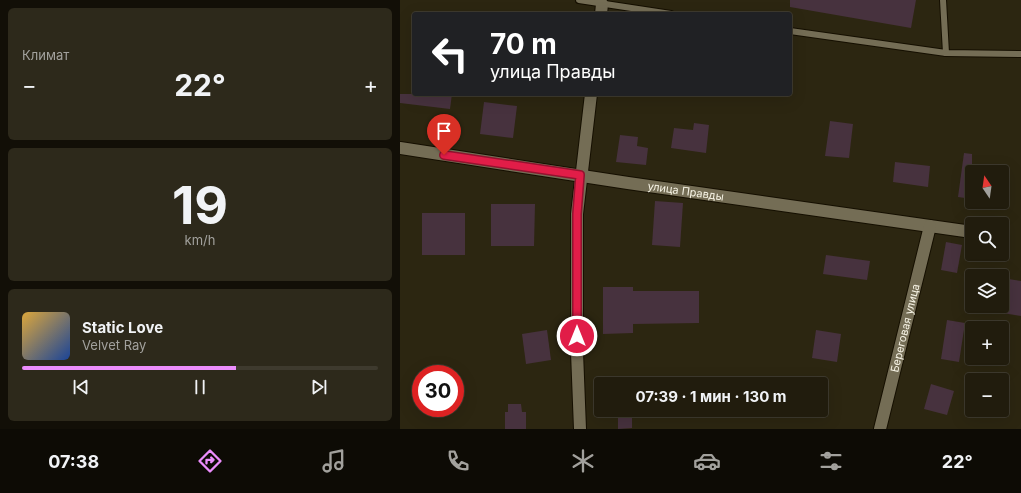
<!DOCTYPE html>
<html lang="ru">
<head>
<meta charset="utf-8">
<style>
	:root { --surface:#211c0d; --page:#2d291b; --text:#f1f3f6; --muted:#a2a19d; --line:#3e3a2e; --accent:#eb8dfc }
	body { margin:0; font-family:Inter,sans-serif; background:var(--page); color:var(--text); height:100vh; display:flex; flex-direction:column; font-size:15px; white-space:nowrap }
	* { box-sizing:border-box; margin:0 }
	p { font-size:13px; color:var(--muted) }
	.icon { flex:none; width:22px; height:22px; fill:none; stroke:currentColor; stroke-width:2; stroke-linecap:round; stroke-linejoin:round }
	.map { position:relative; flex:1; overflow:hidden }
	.side { display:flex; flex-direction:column; gap:8px; padding:8px; background:#120f07; width:400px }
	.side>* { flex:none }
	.banner { position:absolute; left:12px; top:12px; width:380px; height:84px; border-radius:4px; box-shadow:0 4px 16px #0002,0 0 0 1px var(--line); background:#202124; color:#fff; overflow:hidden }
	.needle { width:26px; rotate:347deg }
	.fabs { position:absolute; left:565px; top:165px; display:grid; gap:8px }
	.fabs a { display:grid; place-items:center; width:44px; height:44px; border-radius:4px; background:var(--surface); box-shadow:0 4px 16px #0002,0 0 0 1px var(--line); font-size:20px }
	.speed { position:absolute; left:12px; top:365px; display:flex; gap:8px; font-size:20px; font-weight:700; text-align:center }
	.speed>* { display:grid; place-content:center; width:52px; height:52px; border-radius:50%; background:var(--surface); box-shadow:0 4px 16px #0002,0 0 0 1px var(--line); line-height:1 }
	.speed .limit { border:6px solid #d22; background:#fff; color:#111 }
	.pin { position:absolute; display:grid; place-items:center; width:34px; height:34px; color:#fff; margin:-41px -17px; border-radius:50% 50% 50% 0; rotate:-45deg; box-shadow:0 0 4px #0007 }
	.pin .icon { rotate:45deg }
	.me { position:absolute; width:44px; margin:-22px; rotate:0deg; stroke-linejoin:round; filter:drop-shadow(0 0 3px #0008) }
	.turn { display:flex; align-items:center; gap:14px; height:84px; padding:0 12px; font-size:18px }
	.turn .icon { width:52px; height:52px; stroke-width:2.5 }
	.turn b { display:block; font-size:28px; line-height:34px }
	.big { font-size:30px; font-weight:700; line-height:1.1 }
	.side .card { flex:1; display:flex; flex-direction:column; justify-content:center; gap:6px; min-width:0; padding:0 14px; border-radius:6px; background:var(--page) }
	.side .dial { align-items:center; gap:0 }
	.dial b { font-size:52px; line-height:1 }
	.song { display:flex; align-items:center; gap:12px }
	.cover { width:48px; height:48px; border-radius:6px; background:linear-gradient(135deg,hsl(40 70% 55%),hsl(220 70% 35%)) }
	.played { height:4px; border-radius:2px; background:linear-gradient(90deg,var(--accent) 60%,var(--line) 60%) }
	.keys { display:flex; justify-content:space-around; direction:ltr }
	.heat { display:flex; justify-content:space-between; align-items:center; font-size:22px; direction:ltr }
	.trip { position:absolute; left:194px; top:377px; width:234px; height:40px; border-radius:4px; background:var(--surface); box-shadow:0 4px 16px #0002,0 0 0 1px var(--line); font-weight:700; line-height:40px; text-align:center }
	.menu { display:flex; height:64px; justify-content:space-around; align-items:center; background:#0d0b05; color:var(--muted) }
	.menu .icon { width:28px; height:28px }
	.menu .current { color:var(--accent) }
	.menu b { font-size:18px; color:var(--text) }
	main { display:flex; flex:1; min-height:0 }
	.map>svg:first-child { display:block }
</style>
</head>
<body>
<main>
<section class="side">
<div class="card"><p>Климат</p>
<div class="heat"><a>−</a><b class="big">22°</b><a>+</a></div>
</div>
<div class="card dial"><b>19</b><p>km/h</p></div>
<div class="card">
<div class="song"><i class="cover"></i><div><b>Static Love</b><p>Velvet Ray</p></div></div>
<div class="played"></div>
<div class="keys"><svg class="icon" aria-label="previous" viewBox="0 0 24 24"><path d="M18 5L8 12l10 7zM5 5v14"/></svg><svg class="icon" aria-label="pause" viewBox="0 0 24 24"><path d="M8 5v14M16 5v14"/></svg><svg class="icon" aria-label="next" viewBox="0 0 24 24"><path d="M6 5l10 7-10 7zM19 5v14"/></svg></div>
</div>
</section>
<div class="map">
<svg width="621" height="429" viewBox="0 0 621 429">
	<rect width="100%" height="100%" fill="#2c2611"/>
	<g fill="#47323e">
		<polygon points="390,0 516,0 511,28 390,7"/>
		<polygon points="0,94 52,94 50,109 0,103"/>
		<polygon points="84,102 117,106 113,138 80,134"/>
		<polygon points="430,121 453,124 449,158 425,156"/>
		<polygon points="294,123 309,125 306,153 271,148 274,128 293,130"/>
		<polygon points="220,135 238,137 237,146 248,148 246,165 216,162"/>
		<polygon points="564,153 572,154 572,199 558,197"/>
		<polygon points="495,162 530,166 528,187 493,182"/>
		<polygon points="255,201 283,203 280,247 252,245"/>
		<polygon points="91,204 135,204 134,246 91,246"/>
		<rect x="22" y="213" width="43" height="42"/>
		<polygon points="546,242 562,245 557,273 541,270"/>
		<polygon points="426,255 470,261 467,280 423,274"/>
		<polygon points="602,278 621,281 621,316 602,313"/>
		<polygon points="203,287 233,287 233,291 299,291 299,323 233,324 233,333 203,334"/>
		<polygon points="547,320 565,323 559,362 541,359"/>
		<polygon points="147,330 151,360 126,364 122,334"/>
		<polygon points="416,330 441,334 437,362 412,358"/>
		<polygon points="531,384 554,391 547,415 524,409"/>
		<polygon points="108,404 121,404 122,412 126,412 126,429 105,429 105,412 108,412"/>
		<polygon points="218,410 232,410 232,428 218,429"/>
	</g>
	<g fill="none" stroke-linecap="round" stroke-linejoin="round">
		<g stroke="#150f00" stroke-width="8">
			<g id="lane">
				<polyline points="179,0 271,14"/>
				<polyline points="543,0 546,53"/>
				<polyline points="390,31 546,53 621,54"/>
			</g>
		</g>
		<g stroke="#150f00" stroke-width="14">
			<g id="street">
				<polyline points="201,14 202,4"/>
				<path id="s1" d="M 0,148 L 228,183 L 572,232"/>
				<polyline points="180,429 177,352 177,214 191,94"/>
				<path id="s2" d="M 480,429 L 530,226"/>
			</g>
		</g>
		<use href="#lane" stroke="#746d55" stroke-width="6"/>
		<use href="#street" stroke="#746d55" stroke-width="12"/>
	</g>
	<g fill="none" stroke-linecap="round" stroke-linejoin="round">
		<g stroke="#92132f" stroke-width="10">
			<polyline id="route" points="44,155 180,175 177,214 177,336"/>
		</g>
		<use href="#route" stroke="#e11d48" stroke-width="7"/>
	</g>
	<g text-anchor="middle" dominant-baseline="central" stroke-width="4" stroke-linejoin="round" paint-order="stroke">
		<g font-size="11" fill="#f7f4e6" stroke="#120f06">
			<text stroke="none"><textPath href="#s1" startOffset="289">улица Правды</textPath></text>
			<text stroke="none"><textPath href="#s2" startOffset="104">Береговая улица</textPath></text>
		</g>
	</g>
</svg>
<div class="fabs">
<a><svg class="needle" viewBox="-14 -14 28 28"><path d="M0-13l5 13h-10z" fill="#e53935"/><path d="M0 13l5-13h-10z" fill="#a2a19d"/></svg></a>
<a><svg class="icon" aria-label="search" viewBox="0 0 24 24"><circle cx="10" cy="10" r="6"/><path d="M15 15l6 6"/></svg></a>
<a><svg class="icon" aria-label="layers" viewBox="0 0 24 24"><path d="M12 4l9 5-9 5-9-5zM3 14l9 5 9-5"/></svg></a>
<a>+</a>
<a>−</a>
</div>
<div class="speed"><div class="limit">30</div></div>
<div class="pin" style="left:44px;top:155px;background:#d93025"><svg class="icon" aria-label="arrive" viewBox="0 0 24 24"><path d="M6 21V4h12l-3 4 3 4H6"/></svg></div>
<svg class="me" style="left:177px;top:336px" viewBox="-20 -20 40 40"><circle r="17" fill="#e11d48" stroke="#fff" stroke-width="3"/><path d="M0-11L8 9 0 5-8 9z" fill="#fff"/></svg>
<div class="trip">07:39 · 1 мин · 130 m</div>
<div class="banner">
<div class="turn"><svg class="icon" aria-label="left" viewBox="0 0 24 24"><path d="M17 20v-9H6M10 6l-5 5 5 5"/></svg><div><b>70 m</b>улица Правды</div></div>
</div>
</div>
</main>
<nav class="menu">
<b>07:38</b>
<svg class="icon current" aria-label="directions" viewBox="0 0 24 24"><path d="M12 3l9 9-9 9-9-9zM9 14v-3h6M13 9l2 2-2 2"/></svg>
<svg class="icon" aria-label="music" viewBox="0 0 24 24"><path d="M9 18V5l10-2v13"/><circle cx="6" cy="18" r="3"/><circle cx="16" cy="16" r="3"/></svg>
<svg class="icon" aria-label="phone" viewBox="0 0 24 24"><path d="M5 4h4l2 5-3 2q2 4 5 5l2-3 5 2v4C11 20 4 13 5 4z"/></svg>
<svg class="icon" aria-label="climate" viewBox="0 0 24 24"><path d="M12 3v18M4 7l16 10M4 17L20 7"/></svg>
<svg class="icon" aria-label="car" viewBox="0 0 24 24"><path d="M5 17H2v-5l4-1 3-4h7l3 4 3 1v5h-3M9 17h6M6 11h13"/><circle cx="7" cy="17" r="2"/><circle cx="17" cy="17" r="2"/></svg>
<svg class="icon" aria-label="filters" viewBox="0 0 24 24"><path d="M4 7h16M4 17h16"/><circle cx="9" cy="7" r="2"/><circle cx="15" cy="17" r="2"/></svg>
<b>22°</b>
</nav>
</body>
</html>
